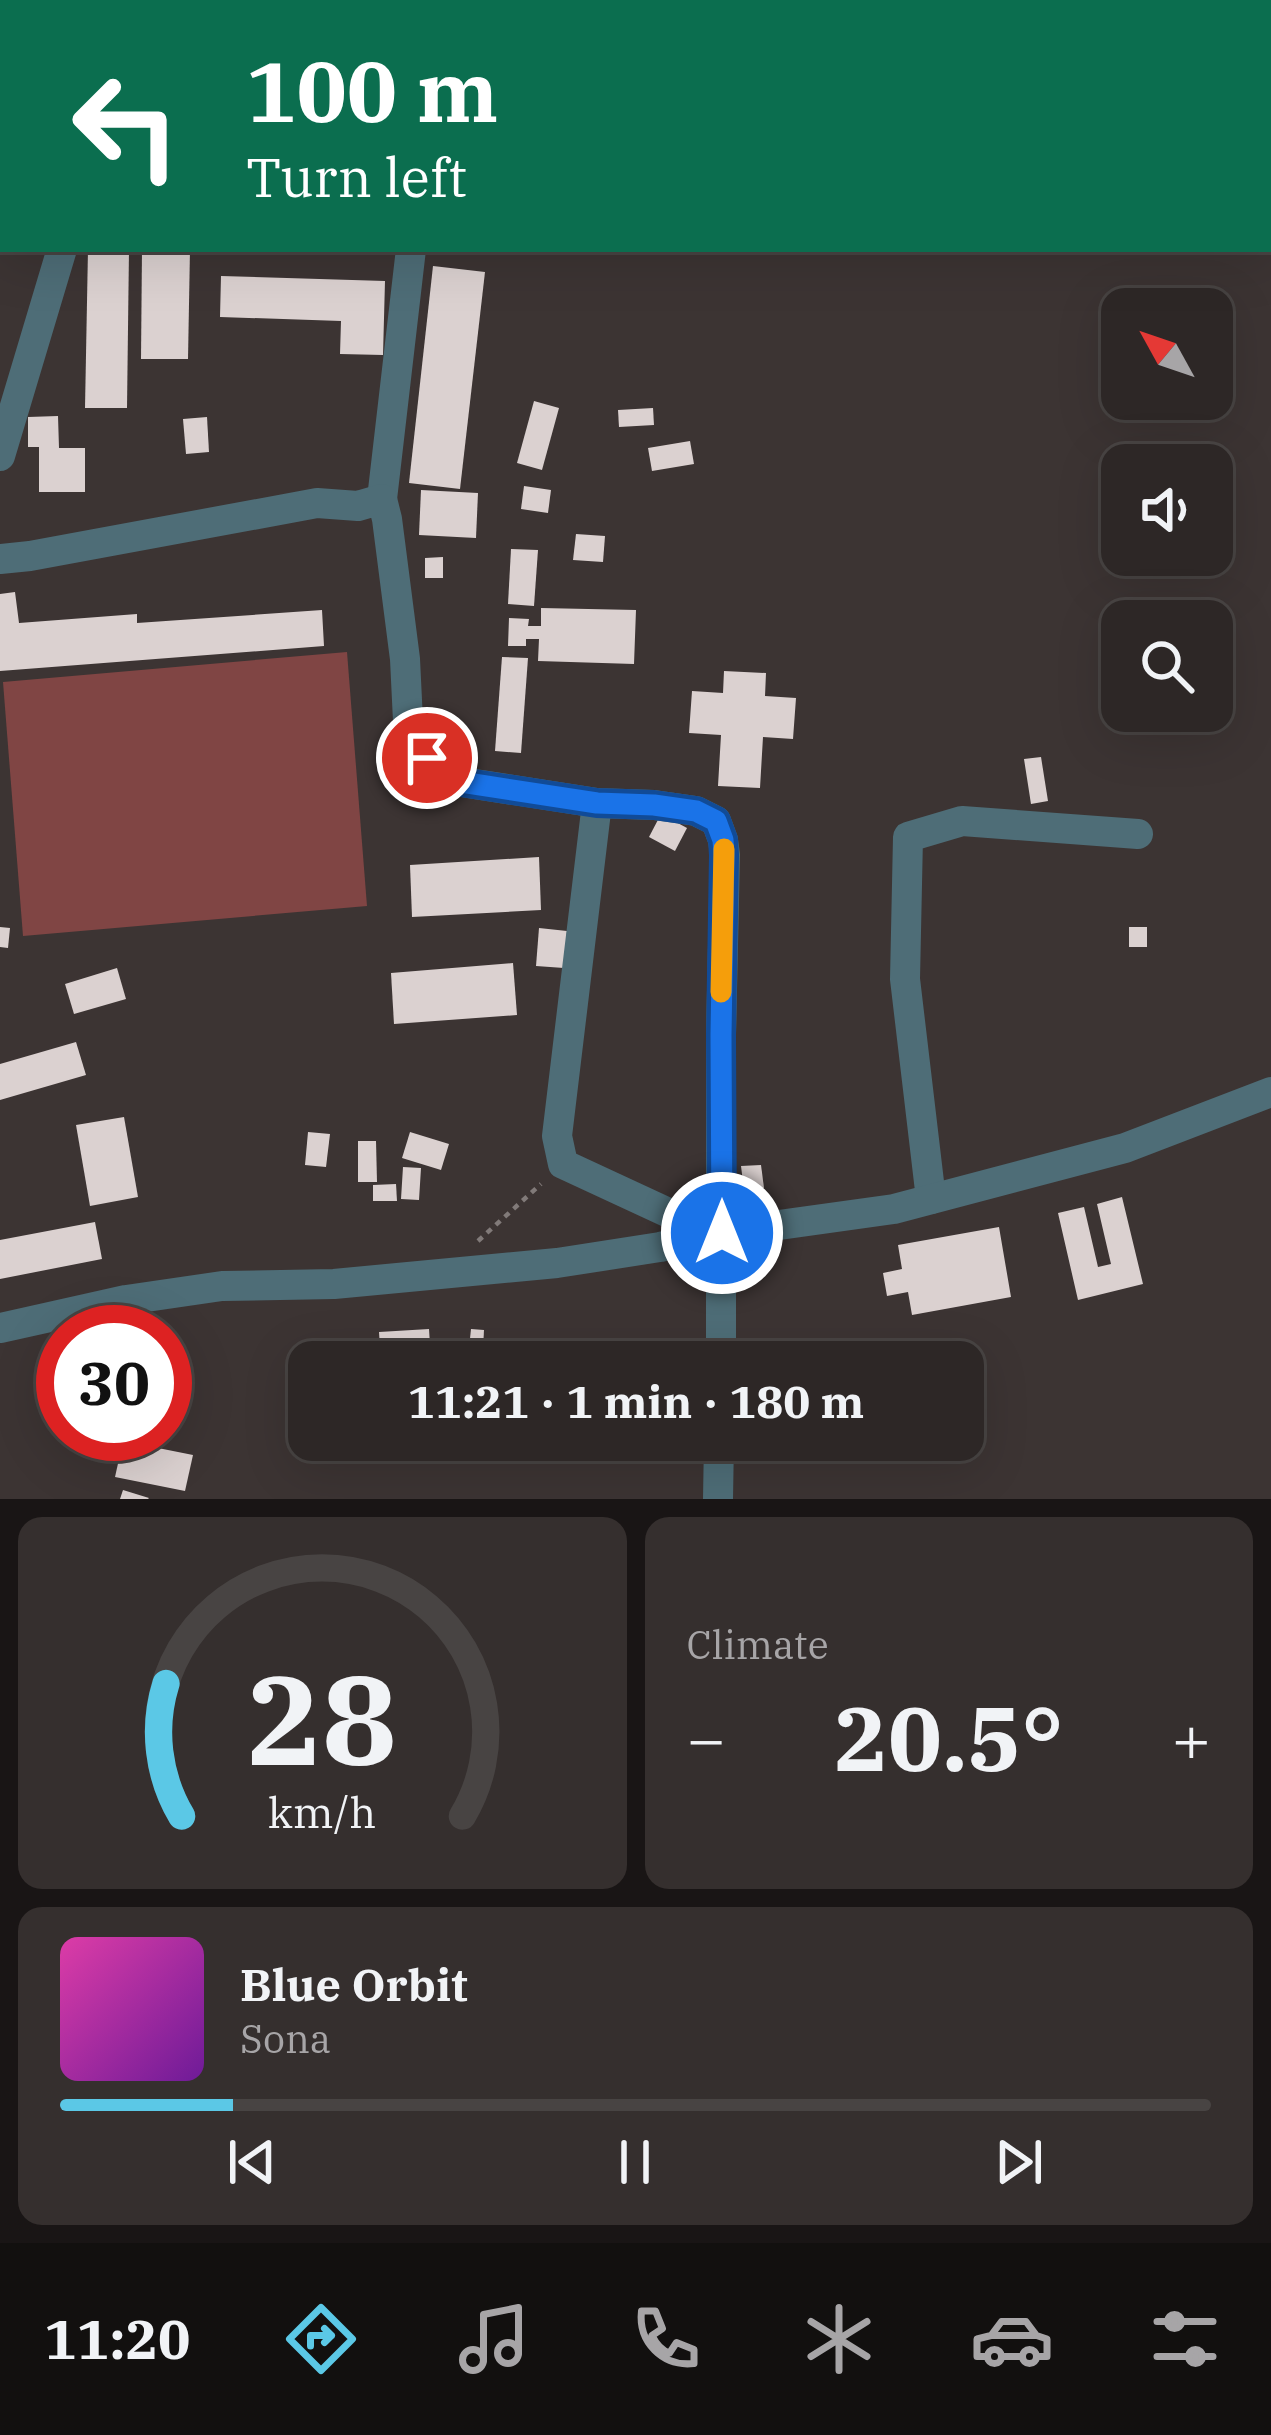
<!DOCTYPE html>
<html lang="en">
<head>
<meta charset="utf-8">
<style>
	:root { --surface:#2d2726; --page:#352f2e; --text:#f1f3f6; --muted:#a7a5a7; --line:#484443; --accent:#5bc8e6 }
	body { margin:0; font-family:"IBM Plex Serif",serif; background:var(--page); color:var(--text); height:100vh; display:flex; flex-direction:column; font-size:45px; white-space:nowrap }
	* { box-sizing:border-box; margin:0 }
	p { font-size:39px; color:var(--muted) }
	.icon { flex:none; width:66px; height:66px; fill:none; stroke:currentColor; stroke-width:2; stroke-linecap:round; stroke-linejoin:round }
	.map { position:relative; height:1499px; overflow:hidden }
	.side { display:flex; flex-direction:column; gap:18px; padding:18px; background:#191515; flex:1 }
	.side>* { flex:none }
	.guide { position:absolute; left:0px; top:0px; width:1272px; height:252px; box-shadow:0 12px 48px #0002,0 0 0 3px var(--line); background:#0b6e4f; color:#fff; overflow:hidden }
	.needle { width:78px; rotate:310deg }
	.tools { position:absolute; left:1101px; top:288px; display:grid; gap:24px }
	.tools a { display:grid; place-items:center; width:132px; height:132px; border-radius:24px; background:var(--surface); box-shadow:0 12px 48px #0002,0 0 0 3px var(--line); font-size:60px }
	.speed { position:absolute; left:36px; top:1305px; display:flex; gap:24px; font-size:60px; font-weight:700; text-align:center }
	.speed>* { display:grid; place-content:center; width:156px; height:156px; border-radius:50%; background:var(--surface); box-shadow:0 12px 48px #0002,0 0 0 3px var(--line); line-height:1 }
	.speed .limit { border:18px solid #d22; background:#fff; color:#111 }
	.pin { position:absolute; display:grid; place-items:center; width:102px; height:102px; color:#fff; margin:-51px; border:6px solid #fff; border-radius:50%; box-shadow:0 3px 12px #0007 }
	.me { position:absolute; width:132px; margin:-66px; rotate:0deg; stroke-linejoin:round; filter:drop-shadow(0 0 9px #0008) }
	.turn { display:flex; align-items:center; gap:42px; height:252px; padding:0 48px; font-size:54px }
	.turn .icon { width:156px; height:156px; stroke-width:2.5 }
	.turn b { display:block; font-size:84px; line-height:102px }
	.big { font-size:90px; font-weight:700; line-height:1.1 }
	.side .tile { flex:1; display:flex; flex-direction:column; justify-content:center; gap:18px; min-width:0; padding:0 42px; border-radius:24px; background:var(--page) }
	.side .dial { align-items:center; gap:0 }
	.dial svg { height:312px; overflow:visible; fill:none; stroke:var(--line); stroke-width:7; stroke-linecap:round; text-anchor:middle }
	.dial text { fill:var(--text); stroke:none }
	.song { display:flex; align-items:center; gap:36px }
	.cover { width:144px; height:144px; border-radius:18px; background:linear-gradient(135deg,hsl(320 70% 55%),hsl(280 70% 35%)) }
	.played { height:12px; border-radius:6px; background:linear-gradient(90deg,var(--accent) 15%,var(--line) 15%) }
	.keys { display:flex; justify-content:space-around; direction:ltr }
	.heat { display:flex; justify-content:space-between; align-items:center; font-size:66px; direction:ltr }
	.side .tiles { flex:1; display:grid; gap:18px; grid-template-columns:1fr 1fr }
	.tile:last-child { grid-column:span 2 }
	.trip { position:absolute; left:288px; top:1341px; width:696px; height:120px; border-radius:24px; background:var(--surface); box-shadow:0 12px 48px #0002,0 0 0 3px var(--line); font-weight:700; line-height:120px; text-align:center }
	.tab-bar { display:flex; height:192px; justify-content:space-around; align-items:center; background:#12100f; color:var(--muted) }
	.tab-bar .icon { width:84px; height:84px }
	.tab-bar .active { color:var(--accent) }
	.tab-bar b { font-size:54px; color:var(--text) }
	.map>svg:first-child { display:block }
</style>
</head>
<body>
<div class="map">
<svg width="1271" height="1499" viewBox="0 0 1271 1499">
	<rect width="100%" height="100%" fill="#3c3433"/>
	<polygon fill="#804544" points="347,652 367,906 23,936 3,682"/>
	<g fill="#dbd1d0">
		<polygon points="88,249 129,249 127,408 85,408"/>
		<polygon points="142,249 190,249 188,359 141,359"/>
		<polygon points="433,266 485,272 460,489 409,483"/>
		<polygon points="221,276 385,281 383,355 340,354 341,321 220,317"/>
		<polygon points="534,401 559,408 542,470 517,463"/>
		<polygon points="653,408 654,425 619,427 618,410"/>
		<polygon points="58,416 59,448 85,448 85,492 39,492 39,447 28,447 28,417"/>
		<polygon points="207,417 209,452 186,454 183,419"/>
		<polygon points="690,441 694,464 652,471 648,448"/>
		<polygon points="524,486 551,490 548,513 521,509"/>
		<polygon points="421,490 478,493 476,538 419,535"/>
		<polygon points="576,534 605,536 603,562 573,560"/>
		<polygon points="511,549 538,550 534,606 508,604"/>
		<polygon points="443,557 443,578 425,578 425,558"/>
		<polygon points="15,592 19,623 137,614 137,623 322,610 324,646 0,671 0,594"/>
		<polygon points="541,608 636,610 634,664 538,661 539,639 526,639 526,646 508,646 509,618 529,619 528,626 541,626"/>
		<polygon points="502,657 528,658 521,753 495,751"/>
		<polygon points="724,671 766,673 765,696 796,698 793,739 763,737 760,788 718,786 721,735 689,733 692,691 723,693"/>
		<polygon points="1041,757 1048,801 1031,804 1024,759"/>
		<polygon points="661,814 687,828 675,851 649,837"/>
		<polygon points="539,857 541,910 412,917 410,865"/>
		<polygon points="0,927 10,928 8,948 0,947"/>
		<rect x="1129" y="927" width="18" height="20"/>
		<polygon points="539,928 567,931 564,968 536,966"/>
		<polygon points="513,963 517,1015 394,1024 391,973"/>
		<polygon points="117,968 126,999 74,1014 65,984"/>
		<polygon points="76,1042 86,1075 0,1100 0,1064"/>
		<polygon points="124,1117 138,1197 90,1206 76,1125"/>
		<polygon points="308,1132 330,1134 326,1167 305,1165"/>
		<polygon points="410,1132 449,1144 441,1170 402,1158"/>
		<polygon points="358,1141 376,1141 377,1182 358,1182"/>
		<polygon points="761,1165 764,1188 744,1190 741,1166"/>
		<polygon points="403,1167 421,1168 419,1200 401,1199"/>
		<polygon points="396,1184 397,1201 373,1201 373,1185"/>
		<polygon points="1122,1197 1143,1284 1078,1300 1058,1213 1084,1207 1098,1267 1111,1264 1097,1204"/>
		<polygon points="95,1222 102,1259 0,1279 0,1240"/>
		<polygon points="999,1227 1011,1297 912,1315 908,1292 887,1296 883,1273 902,1269 898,1245"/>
		<polygon points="429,1329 431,1362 381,1362 379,1332"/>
		<polygon points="471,1329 484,1330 483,1349 469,1348"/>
		<polygon points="373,1341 374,1362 339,1362 337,1345"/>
		<polygon points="63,1374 63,1412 53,1416 41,1383"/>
		<polygon points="123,1441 193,1455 185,1491 115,1477"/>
		<polygon points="123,1490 149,1498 148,1499 120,1499"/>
	</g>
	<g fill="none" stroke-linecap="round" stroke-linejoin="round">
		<polyline stroke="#817a79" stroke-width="4.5" stroke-dasharray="6 6" stroke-linecap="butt" points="478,1241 541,1184"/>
		<g stroke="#4e6d77" stroke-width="30">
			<polyline points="164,3 165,0"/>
			<polyline points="0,456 62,249"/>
			<polyline points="382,499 411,249"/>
			<polyline points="0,559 30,556 317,503 358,506 382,499 387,519 405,659 408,721 427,758 449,780 597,803 654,805 696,811 716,821 723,840 725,855 721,1035 721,1362"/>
			<polyline points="597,803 557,1136 563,1164 673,1215 692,1239"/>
			<polyline points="931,1199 905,979 908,837 962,821 1138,834"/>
			<polyline points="0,1328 126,1300 222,1286 334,1284 557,1263 660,1247 722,1233 894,1209 1125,1148 1271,1092"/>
			<polyline points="718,1499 719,1440"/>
		</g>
	</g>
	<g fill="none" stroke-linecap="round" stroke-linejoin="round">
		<g stroke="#114b97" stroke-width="30">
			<polyline id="route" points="427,758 448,780 597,803 654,805 696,811 716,821 723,840 724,855 721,1035 722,1233"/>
		</g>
		<use href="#route" stroke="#1a73e8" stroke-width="21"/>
		<polyline stroke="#f59e0b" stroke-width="21" points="721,992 724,849"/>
	</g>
</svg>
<div class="tools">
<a><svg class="needle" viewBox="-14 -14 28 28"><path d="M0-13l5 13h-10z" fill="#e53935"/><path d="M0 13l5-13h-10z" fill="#a7a5a7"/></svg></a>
<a><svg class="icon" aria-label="sound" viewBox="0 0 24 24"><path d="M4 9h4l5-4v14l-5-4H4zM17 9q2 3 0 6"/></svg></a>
<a><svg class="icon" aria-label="search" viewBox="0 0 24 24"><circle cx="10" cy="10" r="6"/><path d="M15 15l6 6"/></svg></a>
</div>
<div class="speed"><div class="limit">30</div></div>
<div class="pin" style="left:427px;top:758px;background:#d93025"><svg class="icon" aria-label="arrive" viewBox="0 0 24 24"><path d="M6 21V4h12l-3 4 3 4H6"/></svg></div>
<svg class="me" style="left:722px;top:1233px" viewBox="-20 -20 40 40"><circle r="17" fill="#1a73e8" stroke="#fff" stroke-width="3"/><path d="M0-11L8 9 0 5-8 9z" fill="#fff"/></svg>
<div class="trip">11:21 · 1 min · 180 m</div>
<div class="guide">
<div class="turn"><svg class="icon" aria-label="left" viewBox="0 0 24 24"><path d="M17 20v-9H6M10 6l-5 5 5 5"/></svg><div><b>100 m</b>Turn left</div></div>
</div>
</div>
<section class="side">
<div class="tiles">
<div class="tile dial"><svg viewBox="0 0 100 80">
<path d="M14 69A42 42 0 1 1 86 69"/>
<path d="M14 69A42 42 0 0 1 10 35" stroke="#5bc8e6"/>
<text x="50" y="56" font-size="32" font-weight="700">28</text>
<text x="50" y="72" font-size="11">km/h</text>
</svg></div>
<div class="tile"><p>Climate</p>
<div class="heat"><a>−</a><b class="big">20.5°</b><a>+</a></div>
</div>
<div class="tile">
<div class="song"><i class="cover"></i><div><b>Blue Orbit</b><p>Sona</p></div></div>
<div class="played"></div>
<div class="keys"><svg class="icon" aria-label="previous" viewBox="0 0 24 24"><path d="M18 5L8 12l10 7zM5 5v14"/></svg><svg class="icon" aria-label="pause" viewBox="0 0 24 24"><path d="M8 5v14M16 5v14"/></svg><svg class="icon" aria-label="next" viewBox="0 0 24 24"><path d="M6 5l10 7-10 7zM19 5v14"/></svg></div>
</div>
</div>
</section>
<nav class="tab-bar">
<b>11:20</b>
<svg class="icon active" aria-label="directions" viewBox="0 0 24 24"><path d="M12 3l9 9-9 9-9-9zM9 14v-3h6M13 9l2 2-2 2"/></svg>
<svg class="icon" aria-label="music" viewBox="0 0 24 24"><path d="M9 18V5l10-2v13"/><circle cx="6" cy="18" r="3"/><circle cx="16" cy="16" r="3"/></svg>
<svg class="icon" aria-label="phone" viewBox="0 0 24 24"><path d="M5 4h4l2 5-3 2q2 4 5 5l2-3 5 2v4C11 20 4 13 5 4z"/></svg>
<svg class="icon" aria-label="climate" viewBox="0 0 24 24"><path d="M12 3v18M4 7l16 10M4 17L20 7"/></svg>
<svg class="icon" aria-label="car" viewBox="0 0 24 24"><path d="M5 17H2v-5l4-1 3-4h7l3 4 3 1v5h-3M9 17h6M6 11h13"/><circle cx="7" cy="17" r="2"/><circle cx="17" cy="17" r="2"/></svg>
<svg class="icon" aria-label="filters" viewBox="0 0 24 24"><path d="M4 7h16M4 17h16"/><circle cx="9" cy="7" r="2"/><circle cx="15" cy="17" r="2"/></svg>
</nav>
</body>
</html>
